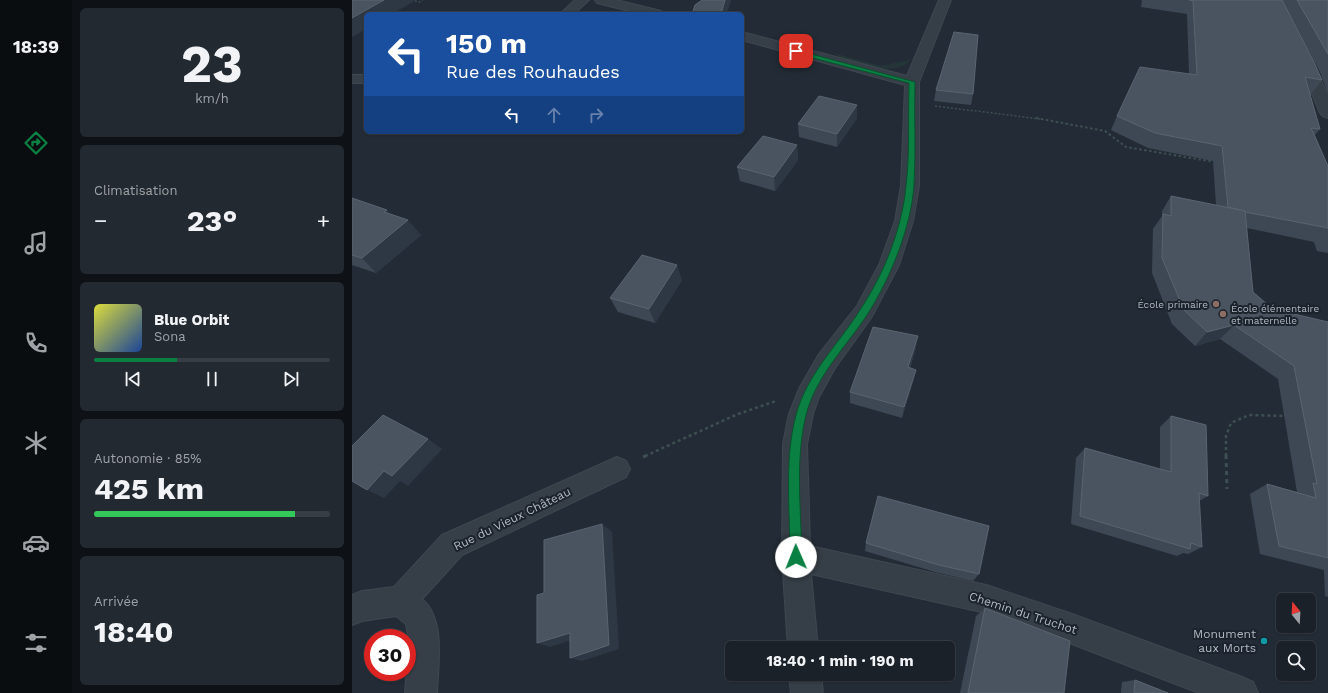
<!DOCTYPE html>
<html lang="fr">
<head>
<meta charset="utf-8">
<style>
	:root { --surface:#1a2128; --page:#232930; --text:#f1f3f6; --muted:#9fa3a8; --line:#383e45; --accent:#0b8043 }
	body { margin:0; font-family:"Work Sans",sans-serif; background:var(--page); color:var(--text); height:100vh; display:flex; flex-direction:column; font-size:15px; white-space:nowrap }
	* { box-sizing:border-box; margin:0 }
	p { font-size:13px; color:var(--muted) }
	.icon { flex:none; width:22px; height:22px; fill:none; stroke:currentColor; stroke-width:2; stroke-linecap:round; stroke-linejoin:round }
	.map { position:relative; flex:1; overflow:hidden }
	.details { display:flex; flex-direction:column; gap:8px; padding:8px; background:#0e1216; width:280px }
	.details>* { flex:none }
	.banner { position:absolute; left:12px; top:12px; width:380px; height:122px; border-radius:6px; box-shadow:0 1px 3px #0004,0 0 0 1px var(--line); background:#1a4fa0; color:#fff; overflow:hidden }
	.needle { width:26px; rotate:342deg }
	.controls { position:absolute; left:924px; top:593px; display:grid; gap:8px }
	.controls a { display:grid; place-items:center; width:40px; height:40px; border-radius:6px; background:var(--surface); box-shadow:0 1px 3px #0004,0 0 0 1px var(--line); font-size:20px }
	.speed { position:absolute; left:12px; top:629px; display:flex; gap:8px; font-size:20px; font-weight:700; text-align:center }
	.speed>* { display:grid; place-content:center; width:52px; height:52px; border-radius:50%; background:var(--surface); box-shadow:0 1px 3px #0004,0 0 0 1px var(--line); line-height:1 }
	.speed .limit { border:6px solid #d22; background:#fff; color:#111 }
	.pin { position:absolute; display:grid; place-items:center; width:34px; height:34px; color:#fff; margin:-17px; border-radius:8px; box-shadow:0 2px 6px #0006 }
	.me { position:absolute; width:44px; margin:-22px; rotate:359deg; stroke-linejoin:round; filter:drop-shadow(0 0 3px #0008) }
	.turn { display:flex; align-items:center; gap:14px; height:84px; padding:0 16px; font-size:18px }
	.turn .icon { width:52px; height:52px; stroke-width:2.5 }
	.turn b { display:block; font-size:28px; line-height:34px }
	.lanes { display:flex; align-items:center; height:38px; padding:0 16px; background:#0003; justify-content:center; gap:20px; direction:ltr }
	.lanes .off { opacity:.35 }
	.big { font-size:30px; font-weight:700; line-height:1.1 }
	.details .card { flex:1; display:flex; flex-direction:column; justify-content:center; gap:6px; min-width:0; padding:0 14px; border-radius:6px; background:var(--page) }
	.details .dial { align-items:center; gap:0 }
	.dial b { font-size:52px; line-height:1 }
	.song { display:flex; align-items:center; gap:12px }
	.cover { width:48px; height:48px; border-radius:6px; background:linear-gradient(135deg,hsl(60 70% 55%),hsl(220 70% 35%)) }
	.played { height:4px; border-radius:2px; background:linear-gradient(90deg,var(--accent) 35%,var(--line) 35%) }
	.keys { display:flex; justify-content:space-around; direction:ltr }
	.heat { display:flex; justify-content:space-between; align-items:center; font-size:22px; direction:ltr }
	.charge { height:6px; border-radius:3px; background:linear-gradient(90deg,#34c759 85%,var(--line) 0) }
	.trip { position:absolute; left:373px; top:641px; width:230px; height:40px; border-radius:6px; background:var(--surface); box-shadow:0 1px 3px #0004,0 0 0 1px var(--line); font-weight:700; line-height:40px; text-align:center }
	main { display:flex; flex:1; min-height:0 }
	.menu { display:flex; flex-direction:column; width:72px; justify-content:space-around; align-items:center; background:#0a0d10; color:var(--muted) }
	.menu .icon { width:28px; height:28px }
	.menu .selected { color:var(--accent) }
	.menu b { font-size:18px; color:var(--text) }
	.map>svg:first-child { display:block }
</style>
</head>
<body>
<main>
<nav class="menu">
<b>18:39</b>
<svg class="icon selected" aria-label="directions" viewBox="0 0 24 24"><path d="M12 3l9 9-9 9-9-9zM9 14v-3h6M13 9l2 2-2 2"/></svg>
<svg class="icon" aria-label="music" viewBox="0 0 24 24"><path d="M9 18V5l10-2v13"/><circle cx="6" cy="18" r="3"/><circle cx="16" cy="16" r="3"/></svg>
<svg class="icon" aria-label="phone" viewBox="0 0 24 24"><path d="M5 4h4l2 5-3 2q2 4 5 5l2-3 5 2v4C11 20 4 13 5 4z"/></svg>
<svg class="icon" aria-label="climate" viewBox="0 0 24 24"><path d="M12 3v18M4 7l16 10M4 17L20 7"/></svg>
<svg class="icon" aria-label="car" viewBox="0 0 24 24"><path d="M5 17H2v-5l4-1 3-4h7l3 4 3 1v5h-3M9 17h6M6 11h13"/><circle cx="7" cy="17" r="2"/><circle cx="17" cy="17" r="2"/></svg>
<svg class="icon" aria-label="filters" viewBox="0 0 24 24"><path d="M4 7h16M4 17h16"/><circle cx="9" cy="7" r="2"/><circle cx="15" cy="17" r="2"/></svg>
</nav>
<section class="details">
<div class="card dial"><b>23</b><p>km/h</p></div>
<div class="card"><p>Climatisation</p>
<div class="heat"><a>−</a><b class="big">23°</b><a>+</a></div>
</div>
<div class="card">
<div class="song"><i class="cover"></i><div><b>Blue Orbit</b><p>Sona</p></div></div>
<div class="played"></div>
<div class="keys"><svg class="icon" aria-label="previous" viewBox="0 0 24 24"><path d="M18 5L8 12l10 7zM5 5v14"/></svg><svg class="icon" aria-label="pause" viewBox="0 0 24 24"><path d="M8 5v14M16 5v14"/></svg><svg class="icon" aria-label="next" viewBox="0 0 24 24"><path d="M6 5l10 7-10 7zM19 5v14"/></svg></div>
</div>
<div class="card"><p>Autonomie · 85%</p><b class="big">425 km</b><div class="charge"></div></div>
<div class="card"><p>Arrivée</p><b class="big">18:40</b></div>
</section>
<div class="map">
<svg width="976" height="693" viewBox="0 0 976 693">
	<rect width="100%" height="100%" fill="#232c36"/>
	<path fill="#253638" d="M 481,53 L 529,66 L 558,60 C 546,78 495,64 481,53 Z"/>
	<g fill="none" stroke-linecap="round" stroke-linejoin="round">
		<g stroke="#3f4750" stroke-width="2">
			<g id="minor">
				<polygon points="223,0 237,0 222,14 208,14"/>
				<polygon points="243,0 264,0 309,11 310,14 289,14 245,3"/>
				<polygon points="587,0 599,0 567,82 567,186 561,221 547,265 519,318 483,368 467,397 461,414 455,444 458,546 634,585 720,614 890,677 901,682 906,693 847,693 720,644 634,613 459,574 466,648 436,648 430,557 431,444 437,414 448,387 467,354 505,306 527,265 543,221 549,186 553,85 390,40 390,32 555,76"/>
				<polygon points="953,56 958,57 960,60 976,96 976,118 971,116 968,113 946,60 948,57"/>
				<rect x="0" y="75" width="14" height="8"/>
				<path d="M 265,457 L 274,461 L 278,469 L 274,477 L 110,555 L 70,599 C 94,619 86,665 85,693 L 53,693 L 57,641 L 54,624 L 44,616 L 10,621 L 0,625 L 0,595 L 10,591 L 42,587 L 90,535 Z"/>
				<polygon points="437,674 469,674 471,693 439,693"/>
			</g>
		</g>
		<g stroke="#3d4f50" stroke-width="1.5" stroke-dasharray="2 2" stroke-linecap="butt">
			<polyline points="59,0 68,2 71,0"/>
			<polyline points="583,106 689,119"/>
		</g>
		<polyline stroke="#3d4f50" stroke-width="2" stroke-dasharray="2.5 2.5" stroke-linecap="butt" points="684,118 753,131 774,147 863,162"/>
		<g stroke="#3d4f50" stroke-width="2.5" stroke-dasharray="3 3" stroke-linecap="butt">
			<polyline points="293,456 386,414 424,401"/>
			<polyline points="874,456 874,436 879,423 897,415 935,416"/>
		</g>
		<g stroke="#3d4f50" stroke-width="3" stroke-dasharray="4 4" stroke-linecap="butt">
			<polyline points="874,455 875,489"/>
			<polyline points="291,457 296,455"/>
		</g>
		<use href="#minor" fill="#363e47" fill-rule="evenodd"/>
	</g>
	<g fill="#3e4855">
		<polygon points="790,0 930,0 970,80 959,95 958,94 968,129 963,135 976,166 976,253 965,251 962,242 895,228 901,292 916,305 925,310 976,322 976,597 973,596 972,570 908,554 898,494 915,484 945,492 926,379 868,339 843,346 820,324 800,273 801,229 810,216 810,211 819,196 864,205 861,161 796,148 759,130 765,116 837,74 835,14 789,7"/>
		<polygon points="930,0 976,0 976,94 968,72"/>
		<polygon points="584,90 621,94 619,105 582,101"/>
		<polygon points="505,118 485,147 447,137 446,124"/>
		<polygon points="445,145 446,160 423,191 388,181 385,167"/>
		<polygon points="0,198 39,214 69,235 24,273 0,265"/>
		<polygon points="330,280 303,323 266,312 258,298"/>
		<polygon points="564,348 558,368 564,370 561,381 550,418 498,403 498,392"/>
		<polygon points="819,416 856,496 847,501 850,547 836,554 831,553 825,556 719,524 724,458 733,448 808,469 808,427"/>
		<polygon points="514,543 627,574 621,581 583,572 513,551"/>
		<polygon points="633,608 712,693 608,693 624,616"/>
		<polygon points="783,680 816,693 769,693 770,682"/>
	</g>
	<g fill="#2e3844">
		<polygon points="32,0 64,0 40,14 14,14 14,29 0,37 0,18"/>
		<polygon points="373,0 379,0 375,14 369,14"/>
		<polygon points="505,105 505,118 485,147 485,134"/>
		<polygon points="445,145 446,160 423,191 422,177"/>
		<polygon points="35,210 48,224 32,212"/>
		<polygon points="56,220 69,235 24,273 10,258"/>
		<polygon points="325,265 330,280 303,323 297,309"/>
		<polygon points="882,325 868,339 843,346 855,332"/>
		<polygon points="566,336 564,348 554,379 556,367"/>
		<polygon points="564,370 561,381 550,418 552,407"/>
		<polygon points="76,439 90,449 56,486 48,481 32,498 15,490 32,471"/>
		<polygon points="250,524 260,532 267,649 230,661 218,658"/>
		<polygon points="218,633 229,637 198,647 185,643"/>
	</g>
	<g fill="#4a5461" stroke="#5a6470">
		<polygon points="0,0 32,0 0,18"/>
		<polygon points="350,0 373,0 369,14 340,14 343,5"/>
		<polygon points="837,0 930,0 961,60 970,80 953,77 968,129 959,128 976,166 976,229 976,228 893,212 893,211 876,207 870,146 803,133 765,116 788,67 845,75 841,1"/>
		<polygon points="945,0 976,0 976,54"/>
		<polygon points="602,32 626,35 621,94 584,90"/>
		<polygon points="467,96 505,105 485,134 446,124"/>
		<polygon points="411,136 445,145 422,177 385,167"/>
		<polygon points="819,196 893,211 901,292 916,305 925,310 976,322 976,558 927,546 915,484 964,498 961,483 965,484 942,366 882,325 855,332 832,310 810,258 811,214 819,216"/>
		<polygon points="0,198 35,210 32,212 56,220 10,258 0,255"/>
		<polygon points="290,255 325,265 297,309 258,298"/>
		<polygon points="521,327 566,336 556,367 564,370 552,407 498,392"/>
		<polygon points="31,415 76,439 40,476 32,471 15,490 0,481 0,446"/>
		<polygon points="819,416 854,425 856,496 847,493 850,547 839,543 838,549 728,516 733,448 819,472"/>
		<polygon points="526,496 637,526 627,574 587,565 514,543"/>
		<polygon points="250,524 257,645 218,658 218,633 185,643 185,595 192,593 192,540"/>
		<polygon points="633,608 718,641 712,693 616,693"/>
		<polygon points="783,680 816,693 782,693"/>
	</g>
	<path fill="#0b8043" stroke="#07532c" d="M 444,50 L 563,82 C 562,116 564,151 562,185 C 559,228 538,279 515,315 C 493,348 464,376 454,415 C 443,460 449,510 450,557 L 448,561 L 444,562 L 440,561 L 438,557 C 438,510 432,460 444,415 C 455,374 486,345 508,310 C 532,274 550,229 554,186 C 558,153 556,117 557,83 L 442,53 Z"/>
	<g fill="#8d6e63" stroke="#1b232c" stroke-width="1.5">
		<circle cx="864" cy="304" r="4"/>
		<circle cx="871" cy="314" r="4"/>
	</g>
	<circle fill="#0f9aa8" stroke="#1b232c" stroke-width="1.5" cx="912" cy="641" r="4"/>
	<g text-anchor="middle" dominant-baseline="central" stroke-width="4" stroke-linejoin="round" paint-order="stroke">
		<g font-size="10" fill="#b1b8c3" stroke="#1b232c" text-anchor="end">
			<text x="856" y="304">École primaire</text>
			<text x="879" y="308" text-anchor="start">École élémentaire<tspan x="879" dy="12">et maternelle</tspan></text>
		</g>
		<g font-size="12" fill="#b1b8c3" stroke="#1b232c">
			<text transform="translate(160 519) rotate(-26)">Rue du Vieux Château</text>
			<text transform="translate(671 613) rotate(18)">Chemin du Truchot</text>
		</g>
		<g font-size="12" fill="#b1b8c3" stroke="#1b232c" text-anchor="end">
			<text x="904" y="634">Monument<tspan x="904" dy="14">aux Morts</tspan></text>
		</g>
	</g>
</svg>
<div class="controls">
<a><svg class="needle" viewBox="-14 -14 28 28"><path d="M0-13l5 13h-10z" fill="#e53935"/><path d="M0 13l5-13h-10z" fill="#9fa3a8"/></svg></a>
<a><svg class="icon" aria-label="search" viewBox="0 0 24 24"><circle cx="10" cy="10" r="6"/><path d="M15 15l6 6"/></svg></a>
</div>
<div class="speed"><div class="limit">30</div></div>
<div class="pin" style="left:444px;top:51px;background:#d93025"><svg class="icon" aria-label="arrive" viewBox="0 0 24 24"><path d="M6 21V4h12l-3 4 3 4H6"/></svg></div>
<svg class="me" style="left:444px;top:557px" viewBox="-20 -20 40 40"><circle r="19" fill="#fff"/><path d="M0-13L10 11 0 6-10 11z" fill="#0b8043"/></svg>
<div class="trip">18:40 · 1 min · 190 m</div>
<div class="banner">
<div class="turn"><svg class="icon" aria-label="left" viewBox="0 0 24 24"><path d="M17 20v-9H6M10 6l-5 5 5 5"/></svg><div><b>150 m</b>Rue des Rouhaudes</div></div>
<div class="lanes"><svg class="icon" aria-label="left" viewBox="0 0 24 24"><path d="M17 20v-9H6M10 6l-5 5 5 5"/></svg><svg class="icon off" aria-label="ahead" viewBox="0 0 24 24"><path d="M12 20V5M6 11l6-6 6 6"/></svg><svg class="icon off" aria-label="right" viewBox="0 0 24 24"><path d="M7 20v-9h11M14 6l5 5-5 5"/></svg></div>
</div>
</div>
</main>
</body>
</html>
